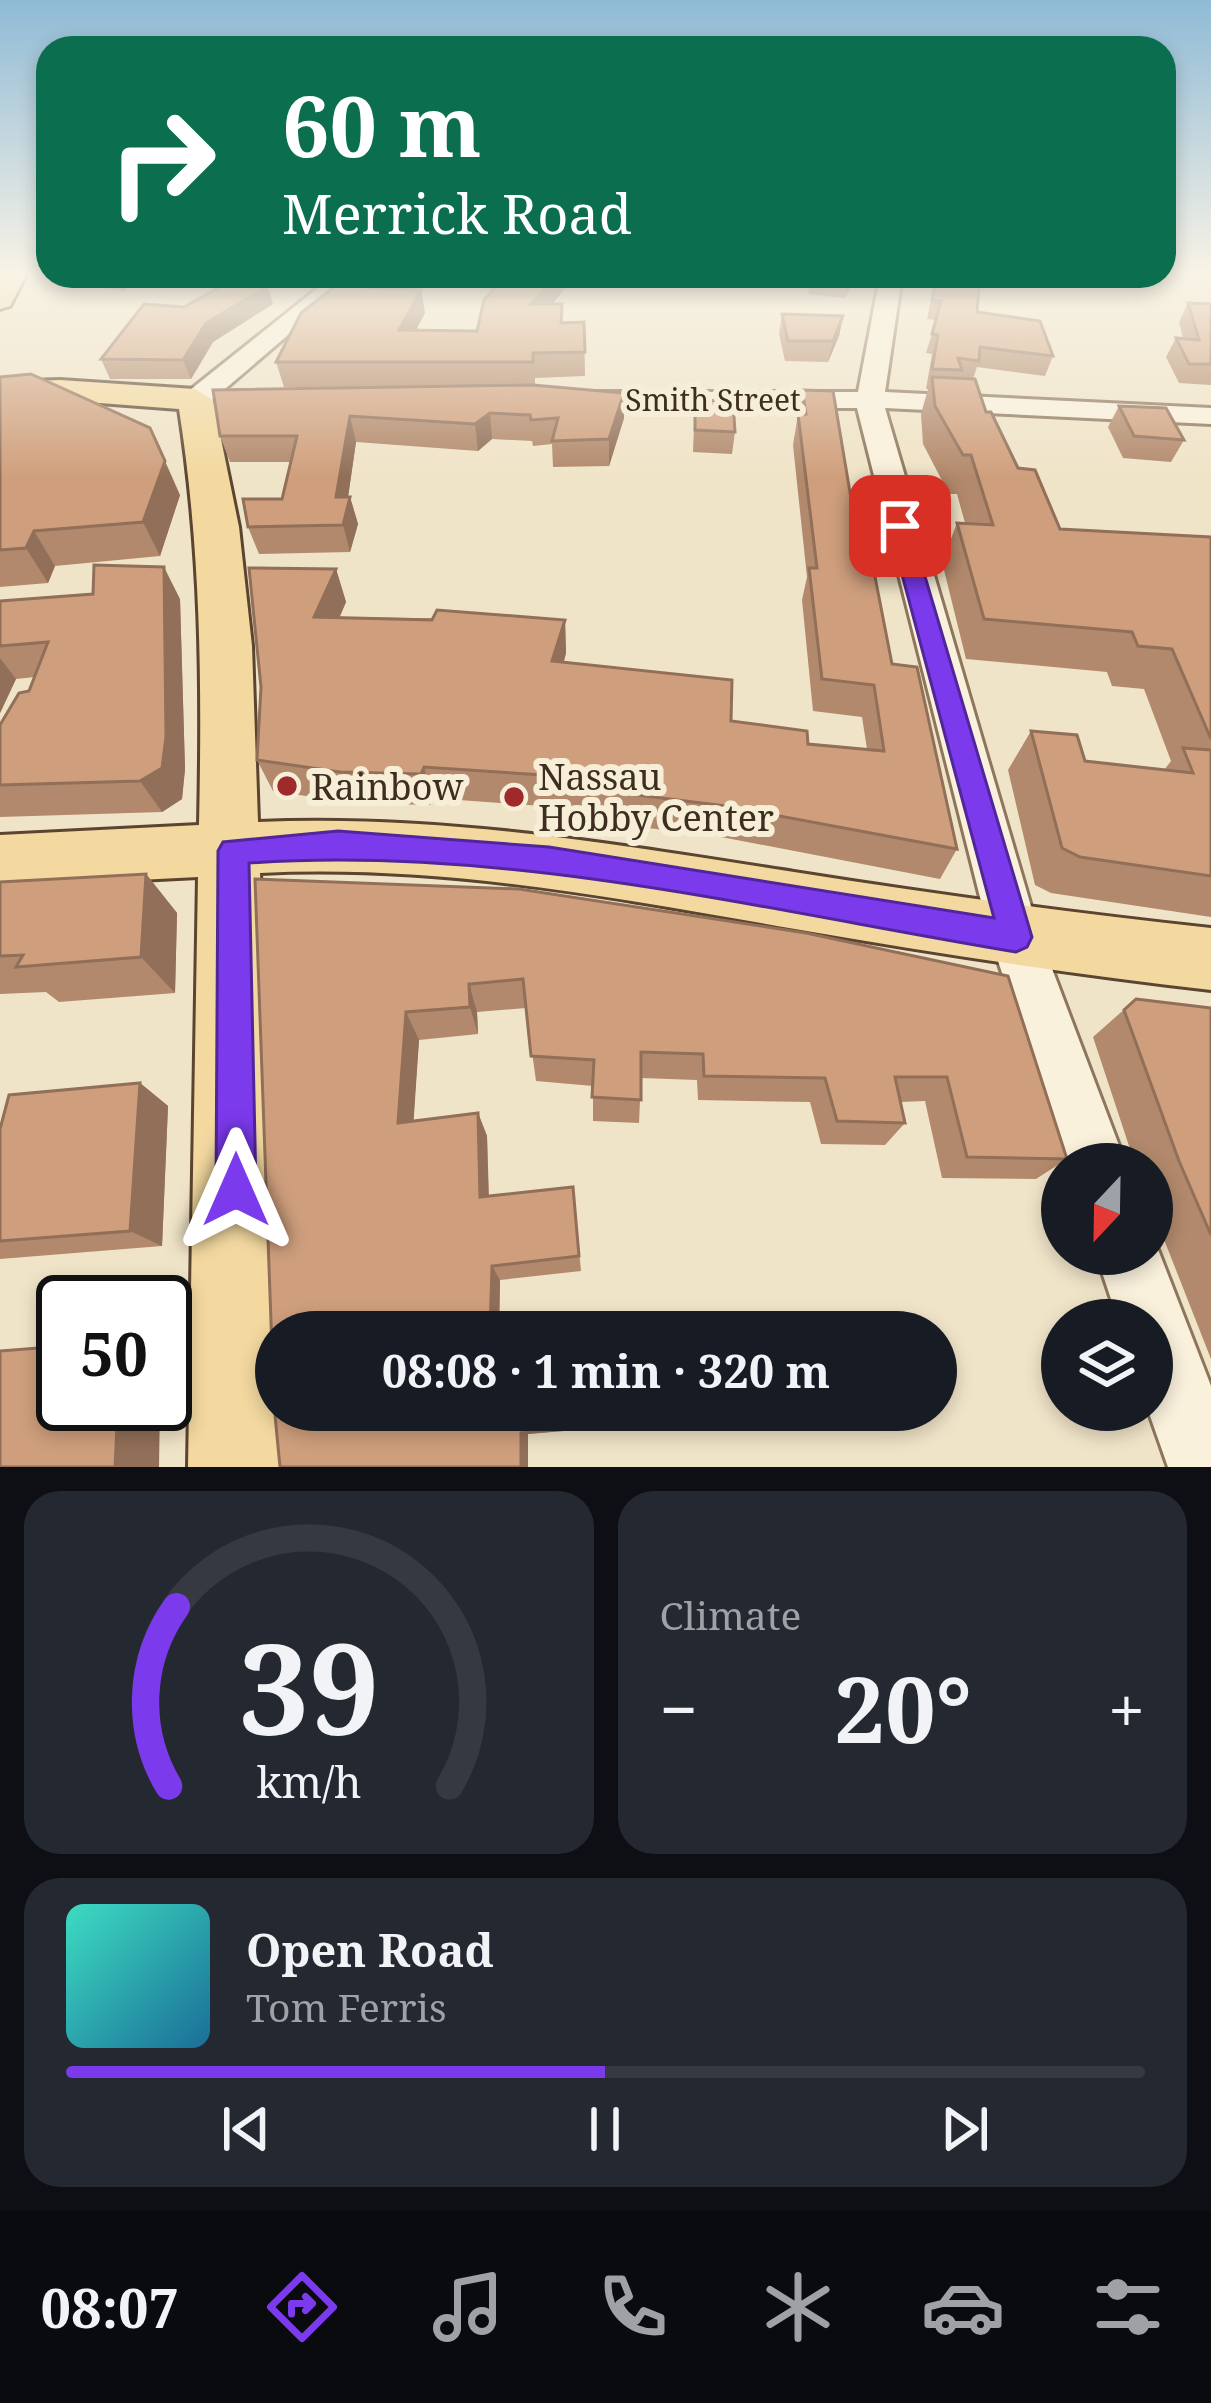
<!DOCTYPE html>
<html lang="en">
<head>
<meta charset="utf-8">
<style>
	:root { --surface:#171b24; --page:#242831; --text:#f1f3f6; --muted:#9ea1a6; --line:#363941; --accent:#7c3aed }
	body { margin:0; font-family:"Noto Serif",serif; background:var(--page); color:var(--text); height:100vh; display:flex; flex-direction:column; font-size:45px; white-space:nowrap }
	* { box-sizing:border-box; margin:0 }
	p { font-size:39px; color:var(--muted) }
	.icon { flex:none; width:66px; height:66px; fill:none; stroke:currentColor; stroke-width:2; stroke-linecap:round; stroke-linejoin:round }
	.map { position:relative; height:1467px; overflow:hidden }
	.panel { display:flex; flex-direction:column; gap:24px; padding:24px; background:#0d0f14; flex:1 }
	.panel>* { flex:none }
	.guide { position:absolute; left:36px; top:36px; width:1140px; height:252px; border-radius:36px; box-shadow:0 6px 18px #0003; background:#0b6e4f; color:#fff; overflow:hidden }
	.needle { width:78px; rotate:202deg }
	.tools { position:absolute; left:1041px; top:1143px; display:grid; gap:24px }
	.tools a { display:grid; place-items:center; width:132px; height:132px; border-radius:50%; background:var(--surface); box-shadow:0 6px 18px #0003; font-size:60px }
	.speed { position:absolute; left:36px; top:1275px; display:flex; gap:24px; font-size:60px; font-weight:700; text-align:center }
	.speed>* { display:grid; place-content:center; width:156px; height:156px; border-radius:50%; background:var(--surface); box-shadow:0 6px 18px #0003; line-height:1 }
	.speed .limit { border:6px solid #111; border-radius:18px; background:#fff; color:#111 }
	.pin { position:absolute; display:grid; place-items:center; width:102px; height:102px; color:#fff; margin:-51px; border-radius:24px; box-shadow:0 6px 18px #0006 }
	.me { position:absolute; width:132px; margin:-66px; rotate:0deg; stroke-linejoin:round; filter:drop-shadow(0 0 9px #0008) }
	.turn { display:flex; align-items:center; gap:42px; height:252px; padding:0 48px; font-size:54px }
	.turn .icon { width:156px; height:156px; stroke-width:2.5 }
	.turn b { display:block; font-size:84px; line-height:102px }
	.big { font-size:90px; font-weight:700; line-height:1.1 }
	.panel .widget { flex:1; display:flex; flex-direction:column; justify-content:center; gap:18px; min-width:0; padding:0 42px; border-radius:36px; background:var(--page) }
	.panel .dial { align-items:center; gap:0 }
	.dial svg { height:312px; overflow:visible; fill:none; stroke:var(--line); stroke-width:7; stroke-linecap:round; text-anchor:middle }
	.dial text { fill:var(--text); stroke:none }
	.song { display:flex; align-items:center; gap:36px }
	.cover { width:144px; height:144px; border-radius:18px; background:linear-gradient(135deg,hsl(170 70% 55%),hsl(200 70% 35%)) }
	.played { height:12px; border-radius:6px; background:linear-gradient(90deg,var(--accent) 50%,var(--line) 50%) }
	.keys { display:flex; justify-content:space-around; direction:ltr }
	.heat { display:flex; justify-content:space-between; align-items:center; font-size:66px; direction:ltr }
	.panel .tiles { flex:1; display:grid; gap:24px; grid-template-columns:1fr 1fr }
	.widget:last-child { grid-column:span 2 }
	.trip { position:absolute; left:255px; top:1311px; width:702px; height:120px; border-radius:60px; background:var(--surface); box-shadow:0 6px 18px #0003; font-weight:700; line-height:120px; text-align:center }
	.dock { display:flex; height:192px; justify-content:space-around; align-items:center; background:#090b0e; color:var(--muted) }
	.dock .icon { width:84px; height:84px }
	.dock .active { color:var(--accent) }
	.dock b { font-size:54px; color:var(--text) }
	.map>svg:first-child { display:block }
</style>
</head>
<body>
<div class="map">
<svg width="1211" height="1467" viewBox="0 0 1211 1467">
	<rect width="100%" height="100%" fill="#f0e4c8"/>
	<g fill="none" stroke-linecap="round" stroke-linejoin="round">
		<g stroke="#8d765c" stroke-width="6">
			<g id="minor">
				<polygon points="333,276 357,276 205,406 185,406 185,394"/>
				<polygon points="880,276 902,276 885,392 1211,408 1211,424 885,408 1040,937 1126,1164 1066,1164 990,937 857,408 569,408 555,400 569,392 858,392"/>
				<polygon points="1152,1234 1211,1386 1211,1467 1168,1467 1148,1410 1152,1320 1118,1320 1096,1254 1152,1254"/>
			</g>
		</g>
		<g stroke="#5b4430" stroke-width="6">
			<g id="major">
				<polygon points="0,271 28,271 10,306 0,309"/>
				<path d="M 60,380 L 195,389 L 213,400 L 239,527 L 252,646 L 258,822 C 439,814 616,844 794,872 C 933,894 1071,913 1211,928 L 1211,990 C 1071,974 934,953 795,929 C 618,898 441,864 260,873 L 278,1332 L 276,1410 L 282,1410 L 284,1467 L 188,1467 L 198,877 L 0,887 L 0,835 L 199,825 C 202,682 201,551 179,409 L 60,400 L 0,402 L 0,382 Z"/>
			</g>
		</g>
		<use href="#minor" fill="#faf1dc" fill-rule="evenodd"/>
		<use href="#major" fill="#f3d9a0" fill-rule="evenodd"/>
	</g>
	<g fill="#b2896c">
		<polygon points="75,276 149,276 123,291 79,285"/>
		<polygon points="348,276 425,276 405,290 421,290 425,313 416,330 477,331 575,276 552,304 562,304 562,323 584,322 585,376 535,378 535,385 624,393 624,418 609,466 553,467 552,444 533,446 532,441 492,439 478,451 356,442 348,497 350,497 358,524 350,552 259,554 248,527 282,499 291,462 230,462 220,436 389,387 284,387 276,362"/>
		<polygon points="640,276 690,276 688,280"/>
		<polygon points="811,276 855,276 845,298 808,294"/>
		<polygon points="936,276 980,276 977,312 1053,356 1045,376 977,367 973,379 986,412 1018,468 1060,529 1211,537 1211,917 1051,893 1035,885 1008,770 1031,731 1085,761 1164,770 1171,761 1144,689 1112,686 1107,672 966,659 942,562 957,523 965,523 957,494 949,494 923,444 921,414 928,389 926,389 932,354 926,353 936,320 927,319"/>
		<polygon points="1188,303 1211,304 1211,385 1179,383 1166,357 1176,338 1183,338 1179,322"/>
		<polygon points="273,304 213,342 191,379 110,379 101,359 184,307"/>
		<polygon points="782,314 843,316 839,336 828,362 785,361 779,334"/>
		<polygon points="0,377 180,495 160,556 55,566 48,583 0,587"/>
		<polygon points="802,390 858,540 892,664 957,849 940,879 721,837 543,815 542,806 432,798 430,805 352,803 273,791 257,760 336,569 346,602 339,617 565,620 566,653 564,662 731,721 808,744 867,749 862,717 813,711 802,600 807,577 793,445"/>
		<polygon points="695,400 735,432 732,454 693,452"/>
		<polygon points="1119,406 1184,440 1171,462 1123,458 1108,427"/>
		<polygon points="180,599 185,769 182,799 162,812 0,817 0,725 29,691 35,677 16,679 0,713 0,601"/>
		<polygon points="146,874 177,913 175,993 59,1002 46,992 0,994 0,882"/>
		<polygon points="255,879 519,889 806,933 1008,976 1067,1159 1036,1179 942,1178 925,1101 900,1102 905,1123 885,1145 821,1144 810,1102 698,1100 697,1080 641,1078 639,1123 593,1121 593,1086 536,1081 526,1008 477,1012 478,1034 419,1040 413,1121 478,1113 487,1136 489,1196 573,1187 581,1271 500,1280 499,1332 276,1332 276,1410 613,1410 614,1427 528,1434 528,1467 280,1467 274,1405"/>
		<polygon points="1136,999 1211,1008 1211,1359 1152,1209 1152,1164 1135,1164 1093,1037"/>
		<polygon points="140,1083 168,1106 162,1246 0,1259 0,1129"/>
	</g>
	<g fill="#916f58">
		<polygon points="116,276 149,276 123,291"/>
		<polygon points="387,276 425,276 372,312 368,288"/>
		<polygon points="555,276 575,276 533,328 531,304"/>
		<polygon points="851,276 855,276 845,298 849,281"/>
		<polygon points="268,286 273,304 213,342 191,379 183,360 206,323"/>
		<polygon points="421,290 425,313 403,354 399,330"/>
		<polygon points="843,316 839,336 828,362 833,341"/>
		<polygon points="624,393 624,418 609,466 609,439"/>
		<polygon points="490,413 492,439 478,451 475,424"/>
		<polygon points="350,416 356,442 345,518 350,497 358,524 350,552 336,497"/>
		<polygon points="165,461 180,495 160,556 143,522"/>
		<polygon points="34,531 55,566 48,583 26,548"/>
		<polygon points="164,567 180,599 185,769 182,799 162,812 140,781"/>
		<polygon points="336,569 346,602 326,650 314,617"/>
		<polygon points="565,620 566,653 554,693 552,661"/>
		<polygon points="0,658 16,679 0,713"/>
		<polygon points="424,767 432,798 430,805 421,774"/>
		<polygon points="146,874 177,913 175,993 141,957"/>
		<polygon points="469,984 477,1012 478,1034 470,1007"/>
		<polygon points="406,1012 419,1040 412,1145 398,1123"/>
		<polygon points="140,1083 168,1106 162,1246 130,1231"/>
		<polygon points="478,1113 487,1136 489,1215 480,1197"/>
		<polygon points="492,1266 500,1280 499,1332 490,1332"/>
		<polygon points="118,1404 160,1404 159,1467 115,1467"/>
		<polygon points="521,1433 528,1434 528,1467 521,1467"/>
	</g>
	<g fill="#cf9f7d" stroke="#916f58" stroke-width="3">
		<polygon points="240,276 262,276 268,286 206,323 183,360 101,359 144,304 184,307"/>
		<polygon points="348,276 387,276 368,288 421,290 399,330 477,331 484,300 506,276 555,276 531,304 562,304 561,323 584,322 585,352 533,353 533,362 276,362 301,313"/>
		<polygon points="811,276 851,276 849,281"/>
		<polygon points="937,276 980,276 977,312 1040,321 1053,356 980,347 979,361 958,358 962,370 932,369 938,335 932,334 941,301 932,300"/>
		<polygon points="1188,303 1211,304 1211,364 1189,364 1176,338 1199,340"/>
		<polygon points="782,314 843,316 833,341 788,341"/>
		<polygon points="31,374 150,428 165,461 143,522 34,531 26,548 0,550 0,377"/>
		<polygon points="932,377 975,379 986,412 991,412 1018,468 1035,470 1060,529 1211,537 1211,739 1172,649 1138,646 1132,632 984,619 957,523 993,525 971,455 963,455 935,406"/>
		<polygon points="533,385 624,393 609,439 552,441 558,418 531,420 530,415 490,413 475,424 350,416 336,497 350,497 343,525 248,527 243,499 282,499 297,436 220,436 213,390"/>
		<polygon points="802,390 833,391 858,540 868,541 892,664 917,667 957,849 726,806 540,783 542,775 424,767 421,774 340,772 257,760 261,687 249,568 336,569 314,617 432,620 437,610 565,620 552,661 732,680 731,721 807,731 808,744 884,751 874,685 822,679 809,568 817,568 798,414 806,414"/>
		<polygon points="695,400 733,401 735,432 695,430"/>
		<polygon points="1119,406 1166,408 1184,440 1134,436"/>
		<polygon points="94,565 164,567 166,737 162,768 140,781 0,785 0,725 19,693 29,691 48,642 0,646 0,601 93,594"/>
		<polygon points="1031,731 1077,735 1085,761 1193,773 1183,748 1211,750 1211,876 1080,857 1062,848"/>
		<polygon points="146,874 141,957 16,967 23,955 0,956 0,882"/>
		<polygon points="255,879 519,889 806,933 1008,976 1067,1159 967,1157 947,1077 895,1077 905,1123 837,1121 825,1078 704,1076 703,1054 641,1052 641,1100 592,1097 594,1060 531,1056 523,979 469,984 470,1007 406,1012 398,1123 478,1113 480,1197 573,1187 579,1256 492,1266 490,1332 276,1332 276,1410 613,1410 614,1425 521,1433 521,1467 280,1467 274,1405"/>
		<polygon points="1136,999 1211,1008 1211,1235 1179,1161 1124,1010"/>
		<polygon points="140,1083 130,1231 0,1241 0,1129 9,1095"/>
		<polygon points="63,1346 63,1404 118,1404 115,1467 0,1467 0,1351"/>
	</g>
	<linearGradient id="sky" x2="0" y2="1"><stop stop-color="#8fbad6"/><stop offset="0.57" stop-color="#f8f3e6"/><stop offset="1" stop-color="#f8f3e6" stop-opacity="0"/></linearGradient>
	<rect width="1211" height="477" fill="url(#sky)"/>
	<path fill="#7c3aed" stroke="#51269a" stroke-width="3" d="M 900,519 L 910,526 L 1032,937 L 1027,947 L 1016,952 C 764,910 505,845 249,863 L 256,1190 L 250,1204 L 236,1210 L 222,1204 L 216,1190 L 218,851 L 223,842 L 338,831 L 549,847 L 994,918 L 889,526 Z"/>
	<g fill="#9e2a2b" stroke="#f7eed8" stroke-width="4.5">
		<circle cx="287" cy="786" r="12"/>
		<circle cx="514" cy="797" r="12"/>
	</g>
	<g text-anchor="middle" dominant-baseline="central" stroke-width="12" stroke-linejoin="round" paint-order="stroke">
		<g font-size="30" fill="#3d2e20" stroke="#f7eed8">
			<text x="713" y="399">Smith Street</text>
		</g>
		<g font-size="36" fill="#3d2e20" stroke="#f7eed8" text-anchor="start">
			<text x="538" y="776">Nassau<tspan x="538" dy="41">Hobby Center</tspan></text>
			<text x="311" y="786">Rainbow</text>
		</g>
	</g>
</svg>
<div class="tools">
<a><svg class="needle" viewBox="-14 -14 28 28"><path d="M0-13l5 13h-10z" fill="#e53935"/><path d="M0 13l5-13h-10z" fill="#9ea1a6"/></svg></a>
<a><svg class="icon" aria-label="layers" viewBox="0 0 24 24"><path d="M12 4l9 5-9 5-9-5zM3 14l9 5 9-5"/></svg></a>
</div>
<div class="speed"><div class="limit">50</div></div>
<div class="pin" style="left:900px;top:526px;background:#d93025"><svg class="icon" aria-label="arrive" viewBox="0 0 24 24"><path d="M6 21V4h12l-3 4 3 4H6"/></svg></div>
<svg class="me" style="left:236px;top:1190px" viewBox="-20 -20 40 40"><path d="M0-17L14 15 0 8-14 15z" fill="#7c3aed" stroke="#fff" stroke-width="4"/></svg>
<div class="trip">08:08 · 1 min · 320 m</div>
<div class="guide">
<div class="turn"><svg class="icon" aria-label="right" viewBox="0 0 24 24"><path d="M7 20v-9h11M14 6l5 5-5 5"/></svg><div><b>60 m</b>Merrick Road</div></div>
</div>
</div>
<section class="panel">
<div class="tiles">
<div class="widget dial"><svg viewBox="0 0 100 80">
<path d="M14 69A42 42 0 1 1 86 69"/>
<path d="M14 69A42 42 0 0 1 16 23" stroke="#7c3aed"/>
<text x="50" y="56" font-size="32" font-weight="700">39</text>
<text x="50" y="72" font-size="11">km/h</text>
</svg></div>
<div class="widget"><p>Climate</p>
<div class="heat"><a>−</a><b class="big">20°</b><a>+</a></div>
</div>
<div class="widget">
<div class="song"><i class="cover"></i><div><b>Open Road</b><p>Tom Ferris</p></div></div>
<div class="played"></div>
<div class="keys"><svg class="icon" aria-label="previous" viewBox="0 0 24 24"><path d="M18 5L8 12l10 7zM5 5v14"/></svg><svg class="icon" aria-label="pause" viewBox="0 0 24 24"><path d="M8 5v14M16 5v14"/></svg><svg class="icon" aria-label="next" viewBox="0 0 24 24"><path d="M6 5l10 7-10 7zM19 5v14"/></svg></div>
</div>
</div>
</section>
<nav class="dock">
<b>08:07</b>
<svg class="icon active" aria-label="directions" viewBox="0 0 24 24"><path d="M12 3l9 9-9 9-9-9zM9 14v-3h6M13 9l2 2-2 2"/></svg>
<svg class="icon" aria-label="music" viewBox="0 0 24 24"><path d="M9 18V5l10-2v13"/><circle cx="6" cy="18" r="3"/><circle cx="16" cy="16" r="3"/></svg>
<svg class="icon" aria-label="phone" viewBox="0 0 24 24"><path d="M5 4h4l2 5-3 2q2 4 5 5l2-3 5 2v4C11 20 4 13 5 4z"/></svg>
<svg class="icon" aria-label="climate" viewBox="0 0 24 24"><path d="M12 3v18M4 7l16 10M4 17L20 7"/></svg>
<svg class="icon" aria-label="car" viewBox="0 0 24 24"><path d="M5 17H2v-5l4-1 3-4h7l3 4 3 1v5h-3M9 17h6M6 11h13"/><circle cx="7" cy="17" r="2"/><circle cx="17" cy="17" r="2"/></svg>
<svg class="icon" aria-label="filters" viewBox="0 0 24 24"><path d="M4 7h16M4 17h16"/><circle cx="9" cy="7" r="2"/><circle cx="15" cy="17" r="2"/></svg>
</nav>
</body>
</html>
